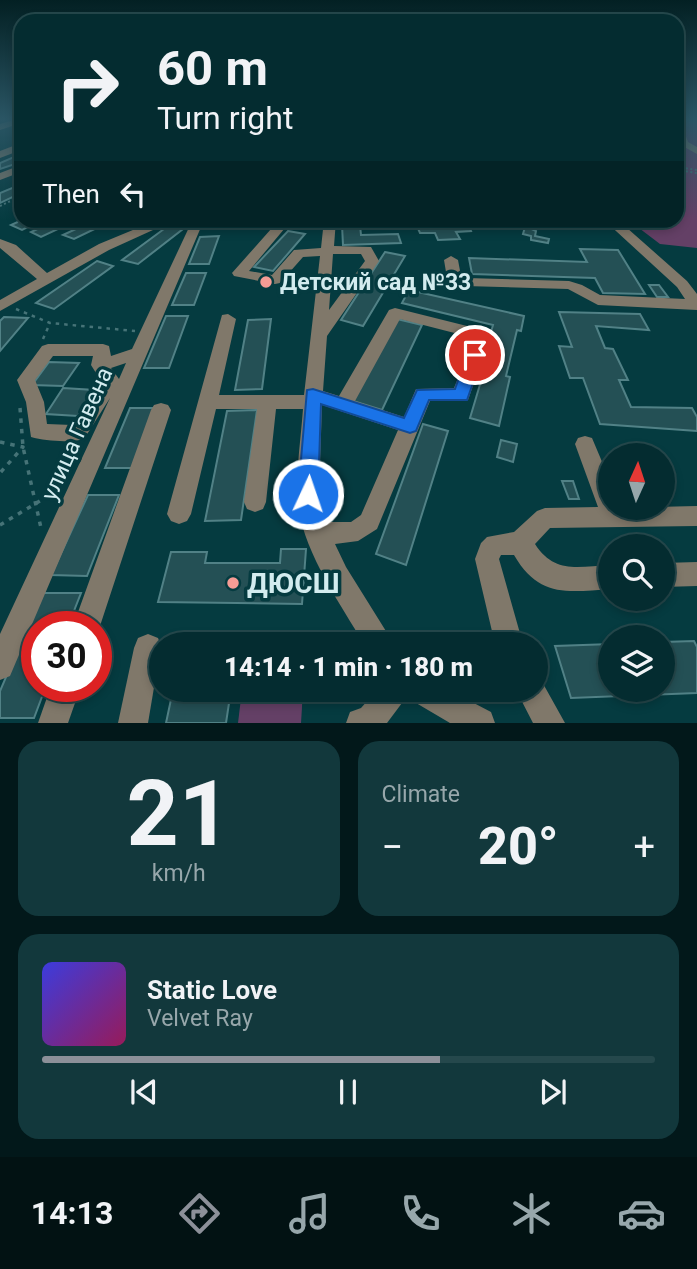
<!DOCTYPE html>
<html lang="en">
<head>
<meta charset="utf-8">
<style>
	:root { --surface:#042c30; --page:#12383c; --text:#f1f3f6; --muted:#97a7ab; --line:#25484c; --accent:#8c9099 }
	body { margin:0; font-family:Roboto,sans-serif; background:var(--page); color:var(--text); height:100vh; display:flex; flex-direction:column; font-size:26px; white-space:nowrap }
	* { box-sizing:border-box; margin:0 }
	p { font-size:23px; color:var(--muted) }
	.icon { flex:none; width:38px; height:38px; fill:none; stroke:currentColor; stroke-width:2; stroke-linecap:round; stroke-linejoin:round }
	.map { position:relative; height:723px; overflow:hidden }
	.side { display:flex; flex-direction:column; gap:18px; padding:18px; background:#02181a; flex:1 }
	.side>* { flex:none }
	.top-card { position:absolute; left:14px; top:14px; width:670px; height:214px; border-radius:21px; box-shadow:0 4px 10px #0003,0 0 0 2px var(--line); background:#042c30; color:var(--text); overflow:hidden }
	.needle { width:46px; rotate:3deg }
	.tools { position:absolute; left:598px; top:443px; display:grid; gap:14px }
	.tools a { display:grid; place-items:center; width:77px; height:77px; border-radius:50%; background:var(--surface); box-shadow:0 4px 10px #0003,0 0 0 2px var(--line); font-size:35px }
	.speed { position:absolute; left:21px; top:611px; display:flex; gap:14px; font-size:35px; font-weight:700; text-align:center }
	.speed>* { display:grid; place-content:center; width:91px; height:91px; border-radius:50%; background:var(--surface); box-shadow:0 4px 10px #0003,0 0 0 2px var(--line); line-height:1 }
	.speed .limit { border:10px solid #d22; background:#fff; color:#111 }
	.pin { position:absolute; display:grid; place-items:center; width:60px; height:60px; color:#fff; margin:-30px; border:4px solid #fff; border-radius:50%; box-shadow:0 2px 7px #0007 }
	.me { position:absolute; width:77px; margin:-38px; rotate:3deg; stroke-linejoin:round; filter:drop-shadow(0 0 5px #0008) }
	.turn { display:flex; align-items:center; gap:24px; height:147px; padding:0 28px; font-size:32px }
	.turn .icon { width:91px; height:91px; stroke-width:2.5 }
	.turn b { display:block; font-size:49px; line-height:60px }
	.then { display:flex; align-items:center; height:66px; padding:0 28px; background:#0003; gap:14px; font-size:26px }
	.big { font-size:52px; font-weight:800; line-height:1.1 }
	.side .tile { flex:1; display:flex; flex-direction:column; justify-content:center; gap:10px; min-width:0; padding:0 24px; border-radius:21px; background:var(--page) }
	.side .dial { align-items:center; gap:0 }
	.dial b { font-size:91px; line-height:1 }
	.song { display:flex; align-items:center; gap:21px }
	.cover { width:84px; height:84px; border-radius:10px; background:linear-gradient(135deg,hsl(240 70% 55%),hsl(330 70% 35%)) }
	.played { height:7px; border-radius:4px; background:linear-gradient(90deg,var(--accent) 65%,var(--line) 65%) }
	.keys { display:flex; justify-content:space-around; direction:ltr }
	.heat { display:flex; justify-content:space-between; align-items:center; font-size:38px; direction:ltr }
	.side .tiles { flex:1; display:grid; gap:18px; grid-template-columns:1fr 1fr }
	.tile:last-child { grid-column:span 2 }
	.trip { position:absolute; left:149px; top:632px; width:399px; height:70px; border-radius:35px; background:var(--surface); box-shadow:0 4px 10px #0003,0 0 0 2px var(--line); font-weight:800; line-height:70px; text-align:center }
	.menu { display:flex; height:112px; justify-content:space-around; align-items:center; background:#021213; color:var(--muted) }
	.menu .icon { width:49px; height:49px }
	.menu .active { color:var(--accent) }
	.menu b { font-size:32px; color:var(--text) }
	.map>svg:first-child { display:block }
</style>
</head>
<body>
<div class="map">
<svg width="697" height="723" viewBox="0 0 697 723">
	<rect width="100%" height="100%" fill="#053b40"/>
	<g fill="#644066">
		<polygon points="677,119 697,119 697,248 660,244 631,222 677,220"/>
		<polygon points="242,690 303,690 301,723 238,723"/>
	</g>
	<g fill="#245055" stroke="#518186" stroke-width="2">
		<polygon points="21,154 21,162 0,169 0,163"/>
		<polygon points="17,186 21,187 21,193 0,203 0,193"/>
		<polygon points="22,220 42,220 22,230 11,225"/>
		<polygon points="57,220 77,220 41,237 31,232"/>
		<polygon points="93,220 107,223 74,239 63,235 76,229 67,225 75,222 84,225"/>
		<polygon points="527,220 543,220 542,224 531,221 529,228 536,231 535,236 549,239 548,243 531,240 531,236 523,234"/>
		<polygon points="452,222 467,222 471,231 456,232 460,239 438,240 435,233 420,233 416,224 431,223 433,227 454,226"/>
		<polygon points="342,225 360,225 361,235 398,234 401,243 343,245"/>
		<polygon points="168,226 183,229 138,264 122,260"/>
		<polygon points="288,231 305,234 273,271 254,267"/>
		<polygon points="219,236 209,264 189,264 200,237"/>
		<polygon points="580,249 618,250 645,294 603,293 595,278 472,274 469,258 587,262"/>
		<polygon points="385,252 405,256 363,326 341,320"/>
		<polygon points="97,261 113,266 54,309 36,303"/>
		<polygon points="186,273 206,273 194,305 172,305"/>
		<polygon points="649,285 659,285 668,297 657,297"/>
		<polygon points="409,290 524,316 521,331 517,330 506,376 510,377 499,426 470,418 484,371 480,370 493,325 402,303"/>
		<polygon points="559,312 640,314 649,330 596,326 605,348 613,349 628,380 619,380 631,407 692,408 697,417 697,431 600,424 583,378 570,378 559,346 572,347"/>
		<polygon points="166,316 188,316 169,368 144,368"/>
		<polygon points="4,317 28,318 0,351 0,321"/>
		<polygon points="271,319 262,389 235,390 248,320"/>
		<polygon points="397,319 422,325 382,410 353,401"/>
		<polygon points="49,362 79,363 63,386 32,385"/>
		<polygon points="63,388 94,390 78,416 46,414"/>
		<polygon points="130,408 154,408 132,468 105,468"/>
		<polygon points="257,410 241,520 205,521 227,411"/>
		<polygon points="423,424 448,431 406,565 376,554"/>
		<polygon points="501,440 517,444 513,462 497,457"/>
		<polygon points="562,481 573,481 579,499 569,499"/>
		<polygon points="88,495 119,495 87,576 51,575"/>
		<polygon points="281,549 306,549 302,604 158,602 171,552 207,552 205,563 280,563"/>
		<polygon points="42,593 81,593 68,626 37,626 37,686 46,686 34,718 0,718 0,691"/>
		<polygon points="694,641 697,647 697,693 571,698 555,646 611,644 611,690 663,690 663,642"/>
		<polygon points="173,690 231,690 226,723 166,723"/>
	</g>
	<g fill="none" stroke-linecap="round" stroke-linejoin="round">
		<g stroke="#467377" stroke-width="2" stroke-dasharray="2 2.5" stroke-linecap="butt">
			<polyline points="677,167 697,170"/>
			<polyline points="677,170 697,173"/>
			<polyline points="0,206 21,196"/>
		</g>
		<g stroke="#467377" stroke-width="2.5" stroke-dasharray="3.5 5" stroke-linecap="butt">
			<polyline points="16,309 50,323 135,331"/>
			<polyline points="43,339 50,323"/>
		</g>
		<g stroke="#467377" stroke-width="3.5" stroke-dasharray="4.5 6" stroke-linecap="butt">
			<polyline points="20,408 23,447 41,528"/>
			<polyline points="0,442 23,447 0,473"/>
			<polyline points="0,525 63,487"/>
		</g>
		<g fill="#80786a" fill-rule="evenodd">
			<polygon points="17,119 21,119 21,123 0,130 0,124"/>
			<polygon points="677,119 681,122 688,142 697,147 697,154 679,144"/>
			<polygon points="21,143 21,150 0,158 0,151"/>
			<polygon points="21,165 21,172 0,180 0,173"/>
			<polygon points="157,220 175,220 109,250 0,311 0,300 37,279 0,248 0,239 16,245 47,273 99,244"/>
			<path d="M 204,220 L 10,676 L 0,680 L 0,634 L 110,398 L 84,439 C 69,443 46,441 31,437 L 26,402 L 17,380 L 42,346 L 48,344 L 103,344 L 109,346 L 111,356 L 132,349 L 192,221 ZM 53,356 L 93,356 L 91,365 L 101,381 L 72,425 L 47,424 L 44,402 L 35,380 ZM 126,363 L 119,379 L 111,368 Z"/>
			<path d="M 279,220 L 290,222 L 249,271 L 272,275 L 294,250 L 321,248 L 324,220 L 336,220 L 334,246 L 371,247 L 379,261 L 327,336 L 323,391 L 339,396 L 389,310 L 395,308 L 483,330 L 491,335 L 468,400 L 430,401 L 377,529 L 358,541 L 335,544 L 346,567 L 394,644 L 364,644 C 338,600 297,543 297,491 C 297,464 301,436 303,409 L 276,409 L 266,502 L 263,509 L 255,512 L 247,509 L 244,502 L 257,409 L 216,409 L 191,514 L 187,521 L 179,524 L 171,521 L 167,514 L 222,315 L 228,314 L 236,319 L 219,395 L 304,395 L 320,256 L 303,257 L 280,283 L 275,284 L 234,276 L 232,273 ZM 333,254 L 361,254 L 365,261 L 329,310 ZM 400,319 L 474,338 L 454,388 L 416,389 L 404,417 L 355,401 ZM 322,405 L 398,430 L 361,515 L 351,522 L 325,522 L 319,493 Z"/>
			<polygon points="604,220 618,220 687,281 697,294 697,310 598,305 568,289 465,286 447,278 444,260 451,256 458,260 461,276 467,278 569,281 582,285 600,295 685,299 677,287"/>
			<polygon points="161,403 168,405 171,410 100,626 96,634 96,626 73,626 151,410 154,405"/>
			<path d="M 585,436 L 592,438 L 611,483 L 611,508 L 697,506 L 697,526 L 550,528 L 535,544 C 555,575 579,566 611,565 L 611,589 C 567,592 539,598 514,555 L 501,555 L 499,559 L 523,644 L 495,644 L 475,559 L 481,543 L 487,537 L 514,532 L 537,511 L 545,508 L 598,507 L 575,444 L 578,438 Z"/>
			<polygon points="697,562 697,586 663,587 663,563"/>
			<polygon points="148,634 158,638 161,646 148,723 118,723 134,648 138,638"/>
			<polygon points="536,677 541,680 565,723 533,723 516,690 536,690"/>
			<polygon points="51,686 81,686 68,723 38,723"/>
			<polygon points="377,690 449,690 491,712 495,723 450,723 411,700 408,695 387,723 346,723 350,712 361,708"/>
		</g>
	</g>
	<linearGradient id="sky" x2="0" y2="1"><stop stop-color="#032023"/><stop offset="0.54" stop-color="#2a5564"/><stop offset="1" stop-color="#2a5564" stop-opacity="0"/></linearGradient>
	<rect width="697" height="220" fill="url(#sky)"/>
	<polygon fill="#1a73e8" stroke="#114b97" stroke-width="2" points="475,350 483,355 467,400 429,400 416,431 410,433 321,404 318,494 315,500 308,502 301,500 298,494 307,390 313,389 404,418 417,390 455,389 467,355"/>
	<g fill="#f59c95" stroke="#053b40" stroke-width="2.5">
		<circle cx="266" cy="282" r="7"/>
		<circle cx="233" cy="583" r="7"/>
	</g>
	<g text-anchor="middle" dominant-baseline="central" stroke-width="7" stroke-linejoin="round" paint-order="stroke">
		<g font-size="23" font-weight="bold" fill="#d3ecef" stroke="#053b40" text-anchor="start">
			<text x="280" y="282">Детский сад №33</text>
		</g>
		<g font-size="23" fill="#d3ecef" stroke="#053b40">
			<text transform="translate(77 434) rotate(-66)">улица Гавена</text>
		</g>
		<g font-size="28" font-weight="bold" fill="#d3ecef" stroke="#053b40" text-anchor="start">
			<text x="247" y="583">ДЮСШ</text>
		</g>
	</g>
</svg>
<div class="tools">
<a><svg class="needle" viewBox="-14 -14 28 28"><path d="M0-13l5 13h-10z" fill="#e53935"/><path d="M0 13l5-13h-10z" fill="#97a7ab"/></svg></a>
<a><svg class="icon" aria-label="search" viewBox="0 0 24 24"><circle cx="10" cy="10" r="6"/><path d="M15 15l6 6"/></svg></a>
<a><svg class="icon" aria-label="layers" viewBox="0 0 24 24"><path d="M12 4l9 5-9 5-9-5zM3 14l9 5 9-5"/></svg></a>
</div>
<div class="speed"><div class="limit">30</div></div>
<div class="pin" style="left:475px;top:355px;background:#d93025"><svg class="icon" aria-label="arrive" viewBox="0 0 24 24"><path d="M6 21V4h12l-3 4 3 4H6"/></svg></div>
<svg class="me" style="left:308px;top:494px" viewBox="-20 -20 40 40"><circle r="17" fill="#1a73e8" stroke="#fff" stroke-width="3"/><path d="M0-11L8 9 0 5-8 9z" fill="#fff"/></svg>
<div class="trip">14:14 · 1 min · 180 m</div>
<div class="top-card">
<div class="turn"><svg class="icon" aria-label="right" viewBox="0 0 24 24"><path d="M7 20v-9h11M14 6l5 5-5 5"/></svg><div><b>60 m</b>Turn right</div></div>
<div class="then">Then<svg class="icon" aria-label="left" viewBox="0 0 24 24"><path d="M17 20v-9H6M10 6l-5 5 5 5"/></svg></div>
</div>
</div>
<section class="side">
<div class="tiles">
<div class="tile dial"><b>21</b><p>km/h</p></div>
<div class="tile"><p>Climate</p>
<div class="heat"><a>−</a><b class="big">20°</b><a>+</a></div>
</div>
<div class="tile">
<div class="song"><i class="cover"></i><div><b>Static Love</b><p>Velvet Ray</p></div></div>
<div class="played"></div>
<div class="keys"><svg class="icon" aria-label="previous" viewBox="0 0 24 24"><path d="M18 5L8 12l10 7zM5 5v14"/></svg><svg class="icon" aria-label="pause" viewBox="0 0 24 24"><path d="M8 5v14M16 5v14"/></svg><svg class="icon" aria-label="next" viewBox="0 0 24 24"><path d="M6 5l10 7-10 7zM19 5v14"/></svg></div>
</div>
</div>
</section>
<nav class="menu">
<b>14:13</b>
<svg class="icon active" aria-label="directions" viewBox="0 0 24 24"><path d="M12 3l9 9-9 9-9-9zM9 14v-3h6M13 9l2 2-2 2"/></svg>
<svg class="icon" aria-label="music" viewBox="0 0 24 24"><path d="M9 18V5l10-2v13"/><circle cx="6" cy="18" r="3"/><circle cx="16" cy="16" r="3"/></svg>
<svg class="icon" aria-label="phone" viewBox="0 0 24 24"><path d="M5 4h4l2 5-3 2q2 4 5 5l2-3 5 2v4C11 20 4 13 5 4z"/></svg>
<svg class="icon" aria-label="climate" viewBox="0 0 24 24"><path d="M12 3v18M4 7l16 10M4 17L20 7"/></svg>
<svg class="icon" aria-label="car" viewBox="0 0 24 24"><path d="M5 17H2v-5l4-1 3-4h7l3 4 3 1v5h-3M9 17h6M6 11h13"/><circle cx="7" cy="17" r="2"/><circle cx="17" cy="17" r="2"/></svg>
</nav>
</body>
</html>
